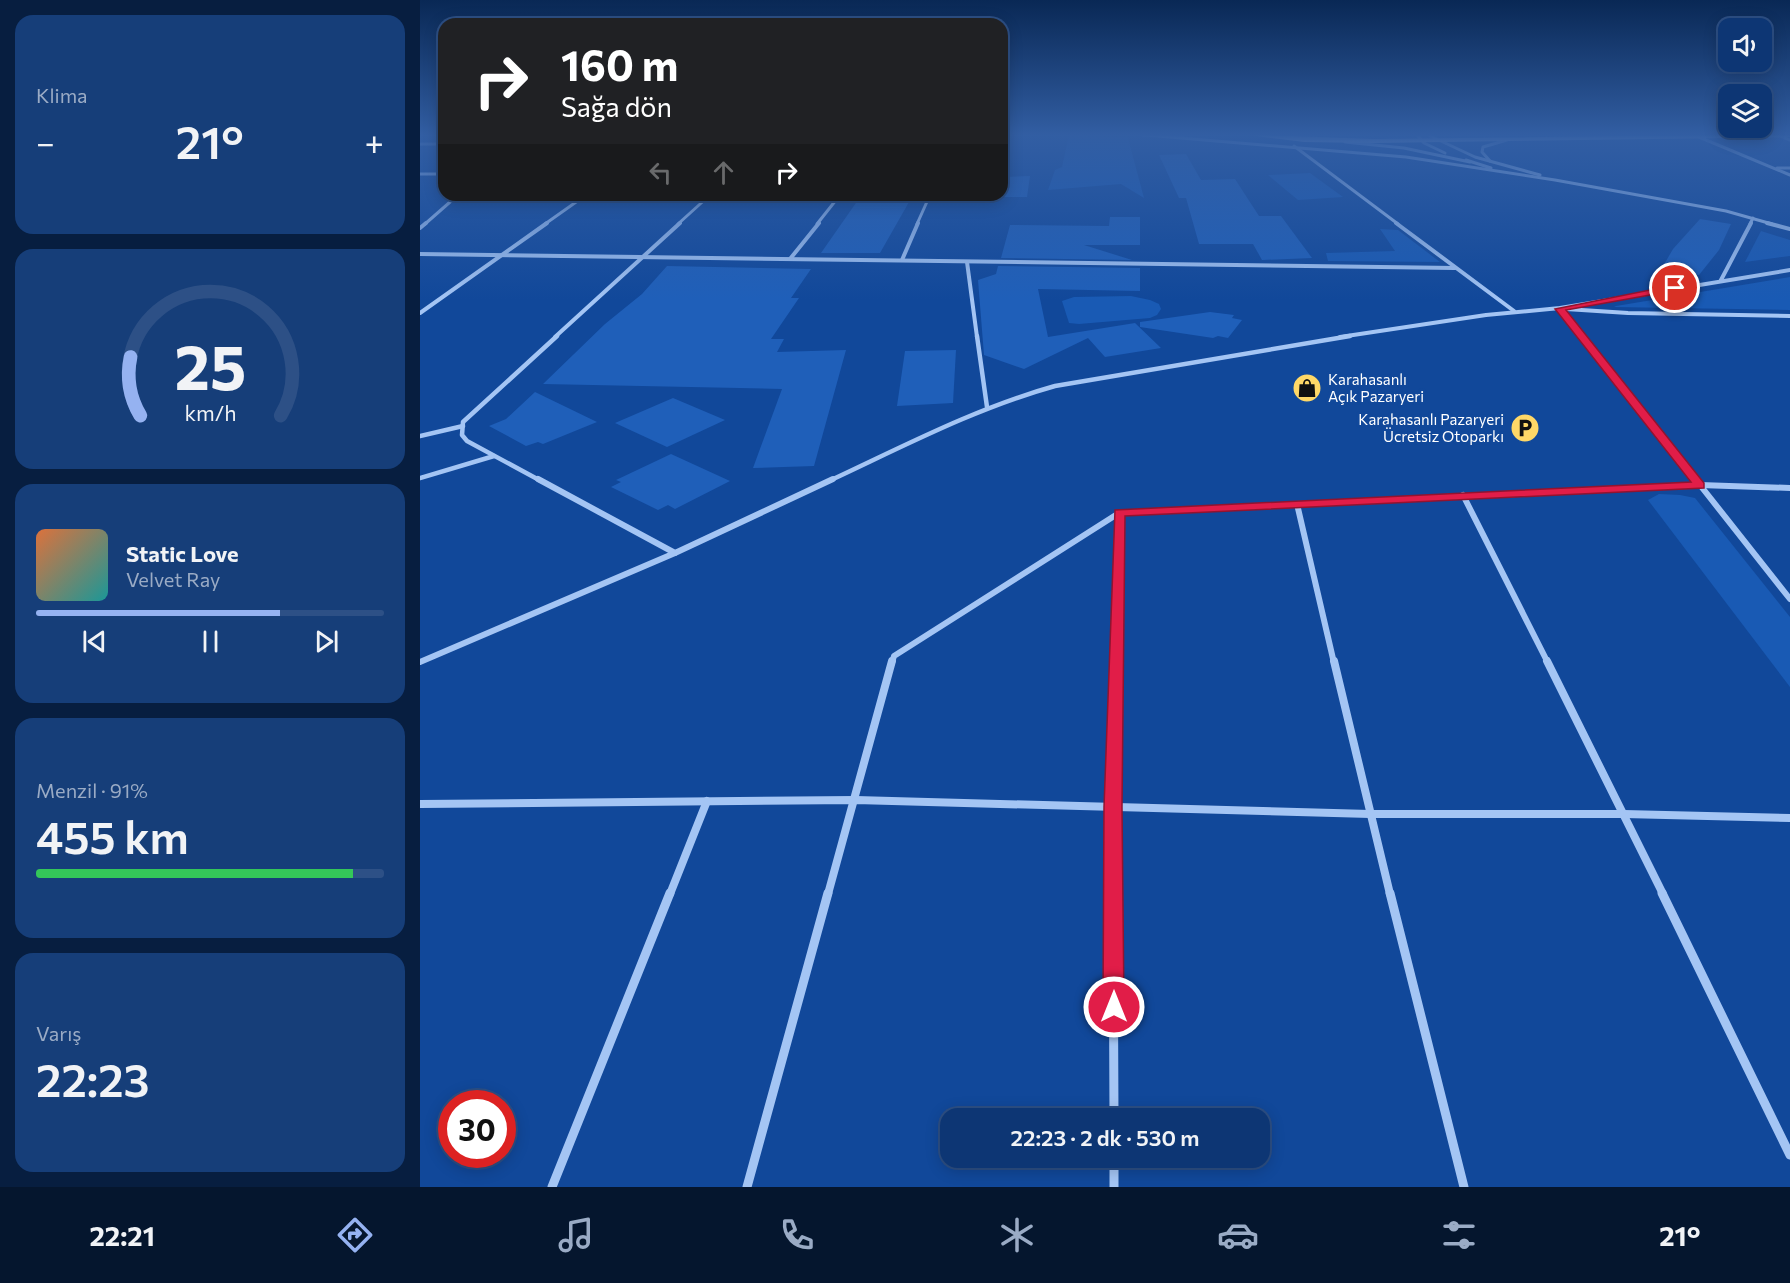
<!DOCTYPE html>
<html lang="tr">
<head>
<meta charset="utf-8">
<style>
	:root { --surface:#0d3674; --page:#163e79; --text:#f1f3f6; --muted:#9aabc5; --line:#2d5086; --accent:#95b2f1 }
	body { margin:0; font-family:Commissioner,sans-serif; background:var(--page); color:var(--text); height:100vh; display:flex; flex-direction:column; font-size:22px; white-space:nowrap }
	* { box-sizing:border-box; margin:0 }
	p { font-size:20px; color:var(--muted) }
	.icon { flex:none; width:33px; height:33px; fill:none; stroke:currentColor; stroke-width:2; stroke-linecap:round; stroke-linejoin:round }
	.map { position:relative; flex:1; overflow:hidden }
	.details { display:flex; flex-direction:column; gap:15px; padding:15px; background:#071e40; width:420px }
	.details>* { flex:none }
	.top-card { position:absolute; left:18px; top:18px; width:570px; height:183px; border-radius:18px; box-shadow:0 3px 15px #0003,0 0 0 2px var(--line); background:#202124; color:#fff; overflow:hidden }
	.controls { position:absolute; left:1298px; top:18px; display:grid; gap:12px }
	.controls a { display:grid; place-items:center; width:54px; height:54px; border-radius:12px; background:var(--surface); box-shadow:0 3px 15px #0003,0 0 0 2px var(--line); font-size:30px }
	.speed { position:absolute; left:18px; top:1090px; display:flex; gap:12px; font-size:30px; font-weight:700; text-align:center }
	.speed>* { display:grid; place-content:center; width:78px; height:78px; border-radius:50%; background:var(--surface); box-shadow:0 3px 15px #0003,0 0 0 2px var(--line); line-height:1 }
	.speed .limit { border:9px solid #d22; background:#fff; color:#111 }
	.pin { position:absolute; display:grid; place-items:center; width:51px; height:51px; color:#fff; margin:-26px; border:3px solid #fff; border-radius:50%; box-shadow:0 2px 6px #0007 }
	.me { position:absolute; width:66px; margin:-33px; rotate:0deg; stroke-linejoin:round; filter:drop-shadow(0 0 4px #0008) }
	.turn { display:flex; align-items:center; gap:21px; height:126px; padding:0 24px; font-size:27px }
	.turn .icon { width:78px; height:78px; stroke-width:2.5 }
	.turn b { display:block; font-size:42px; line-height:51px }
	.lanes { display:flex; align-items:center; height:57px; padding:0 24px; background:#0003; justify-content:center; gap:30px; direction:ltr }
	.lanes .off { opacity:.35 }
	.big { font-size:45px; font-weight:600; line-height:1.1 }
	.details .card { flex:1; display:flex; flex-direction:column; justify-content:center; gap:9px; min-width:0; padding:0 21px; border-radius:18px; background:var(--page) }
	.details .dial { align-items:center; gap:0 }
	.dial svg { height:156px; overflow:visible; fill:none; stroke:var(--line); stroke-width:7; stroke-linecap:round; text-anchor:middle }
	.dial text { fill:var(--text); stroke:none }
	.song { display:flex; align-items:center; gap:18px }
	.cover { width:72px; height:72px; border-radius:9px; background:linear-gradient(135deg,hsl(20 70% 55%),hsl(180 70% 35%)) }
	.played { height:6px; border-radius:3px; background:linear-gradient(90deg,var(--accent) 70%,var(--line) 70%) }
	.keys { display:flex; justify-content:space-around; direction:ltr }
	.heat { display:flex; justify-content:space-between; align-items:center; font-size:33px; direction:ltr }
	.charge { height:9px; border-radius:4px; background:linear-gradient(90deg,#34c759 91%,var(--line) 0) }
	.trip { position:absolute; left:520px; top:1108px; width:330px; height:60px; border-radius:18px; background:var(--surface); box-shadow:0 3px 15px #0003,0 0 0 2px var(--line); font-weight:600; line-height:60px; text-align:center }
	.menu { display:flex; height:96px; justify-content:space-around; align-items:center; background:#05162e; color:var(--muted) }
	.menu .icon { width:42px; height:42px }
	.menu .active { color:var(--accent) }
	.menu b { font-size:27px; color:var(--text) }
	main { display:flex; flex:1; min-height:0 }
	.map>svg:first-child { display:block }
</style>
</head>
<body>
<main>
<section class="details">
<div class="card"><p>Klima</p>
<div class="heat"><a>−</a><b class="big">21°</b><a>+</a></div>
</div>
<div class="card dial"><svg viewBox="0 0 100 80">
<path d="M14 69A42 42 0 1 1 86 69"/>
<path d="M14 69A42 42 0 0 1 9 39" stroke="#95b2f1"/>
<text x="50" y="56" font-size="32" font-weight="700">25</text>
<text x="50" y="72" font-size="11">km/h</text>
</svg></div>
<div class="card">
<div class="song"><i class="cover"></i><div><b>Static Love</b><p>Velvet Ray</p></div></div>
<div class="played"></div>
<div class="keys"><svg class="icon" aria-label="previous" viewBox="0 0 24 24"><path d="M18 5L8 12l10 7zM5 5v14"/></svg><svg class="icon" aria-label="pause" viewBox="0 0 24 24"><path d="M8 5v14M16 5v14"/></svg><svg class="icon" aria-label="next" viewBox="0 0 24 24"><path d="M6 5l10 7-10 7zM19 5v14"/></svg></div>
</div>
<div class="card"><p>Menzil · 91%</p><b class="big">455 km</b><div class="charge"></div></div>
<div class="card"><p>Varış</p><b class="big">22:23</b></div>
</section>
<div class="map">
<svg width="1370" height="1187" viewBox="0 0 1370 1187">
	<rect width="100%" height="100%" fill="#11489a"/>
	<g fill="#195ab4">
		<polygon points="649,135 708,138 724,198 701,184 628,190 635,170 642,167"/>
		<polygon points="890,173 923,197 878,200 848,175"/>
		<polygon points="960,229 978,230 1020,262 908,261 906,253 975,251"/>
		<polygon points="1341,231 1370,240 1370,256 1325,262"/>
		<polygon points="1370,277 1370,310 1194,307 1196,306"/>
		<polygon points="711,296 730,300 739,304 741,309 737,315 730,318 659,324 649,323 642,301 654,297"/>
		<polygon points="1239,494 1260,495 1275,498 1370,617 1370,687 1228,500"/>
	</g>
	<g fill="#1f5fb9">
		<polygon points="766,154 781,180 815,179 839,216 861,216 892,258 842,260 833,244 779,244 766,198 759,198 739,155"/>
		<polygon points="610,176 607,197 582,197 582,177"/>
		<polygon points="444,195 493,195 460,253 401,253 438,200 441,200"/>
		<polygon points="690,217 720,217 720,245 664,245 712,260 581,258 590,225 689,226"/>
		<polygon points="1280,219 1311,224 1299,250 1279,275 1242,268 1253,249"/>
		<polygon points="247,266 391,269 371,298 379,298 351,339 364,339 357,352 426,350 394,466 333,468 362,389 123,384 185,324 222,294"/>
		<polygon points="578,266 720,268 720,291 618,289 628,337 715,323 741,348 685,357 668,338 604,369 564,355 558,280 576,274"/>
		<polygon points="790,312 814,315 812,318 822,320 808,338 798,336 793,338 720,327 720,322"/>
		<polygon points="536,350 533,403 477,406 485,351"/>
		<polygon points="115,392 177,422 123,444 118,442 106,446 69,426 86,419"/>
		<polygon points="253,398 305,420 247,447 195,423"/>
		<polygon points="251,454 310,481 255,509 248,505 238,510 191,487 201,482 196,480"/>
	</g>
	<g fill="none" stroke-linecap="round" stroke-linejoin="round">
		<g stroke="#a4c5f4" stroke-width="3">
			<polyline points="714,134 986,157 1135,180 1306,211 1352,224"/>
			<polyline points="996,134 1004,143 1025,153"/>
			<polyline points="1006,134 1055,157 1120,175"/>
			<polyline points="1358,135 1370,140"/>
			<polyline points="1279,137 1370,175"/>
			<polyline points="925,142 984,148 1050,162"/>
			<polyline points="0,144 24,144"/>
			<polyline points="874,146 978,224"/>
			<polyline points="1046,160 1071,168"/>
			<polyline points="1070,161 1062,152 1063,147 1087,140"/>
			<polyline points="1357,168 1370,168"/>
			<polyline points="0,174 24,174"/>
			<polyline points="5,224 38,195"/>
			<polyline points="125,224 166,195"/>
			<polyline points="258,224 290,195"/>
			<polyline points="397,224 420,195"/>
			<polyline points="497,224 510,195"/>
			<polyline points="1330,224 1333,218"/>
		</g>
		<g stroke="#a4c5f4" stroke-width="4">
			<polyline points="976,223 1094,311"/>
			<polyline points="1347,223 1370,229"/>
			<polyline points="0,228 6,223"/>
			<polyline points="0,254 1035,268"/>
			<polyline points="370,259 399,223"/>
			<polyline points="482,260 498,223"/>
			<polyline points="547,262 557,337"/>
			<polyline points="1301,280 1331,223"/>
			<polyline points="1140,308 1163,337"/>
			<polyline points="1146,309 1208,313 1370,316"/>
			<polyline points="0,313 127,223"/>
			<polyline points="135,337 260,223"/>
			<polyline points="920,337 1066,315 1140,308 1370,270"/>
		</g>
		<g stroke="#a4c5f4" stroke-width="4.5">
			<polyline points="557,336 567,407"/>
			<polyline points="1162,336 1277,481"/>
			<polyline points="0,436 43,426"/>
			<polyline points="0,478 74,456"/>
			<polyline points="121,481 47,441 42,435 43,422 137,336"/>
			<path d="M 409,481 C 484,446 556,408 635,386 L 930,336"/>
		</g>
		<g stroke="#a4c5f4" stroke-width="6">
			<polyline points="118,479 255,553 413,479"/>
			<polyline points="1280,485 1370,599"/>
			<polyline points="1280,485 1370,488"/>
			<polyline points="1043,495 1128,663"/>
			<polyline points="877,504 914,663"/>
			<polyline points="0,662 255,553"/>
			<polyline points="472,663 474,656 699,513 1280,485 1275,479"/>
			<polyline points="696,663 699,513"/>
		</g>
		<g stroke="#a4c5f4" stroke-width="8">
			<polyline points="914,661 970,894"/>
			<polyline points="1127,661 1243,894"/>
			<polyline points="0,804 436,800 950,814 1204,814 1370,818"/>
			<polyline points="250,894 287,801"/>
			<polyline points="408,894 472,661"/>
			<polyline points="693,894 696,661"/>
		</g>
		<g stroke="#a4c5f4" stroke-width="9">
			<polyline points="693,893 694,1119"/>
			<polyline points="970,893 1044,1187"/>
			<polyline points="1242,893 1370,1155"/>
			<polyline points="694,1158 694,1187"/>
			<polyline points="132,1187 250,893"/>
			<polyline points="327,1187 408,893"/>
		</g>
		<polygon fill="#f1f6ff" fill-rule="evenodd" points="819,134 954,139 1370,134 1370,137 954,143 884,142"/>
	</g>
	<linearGradient id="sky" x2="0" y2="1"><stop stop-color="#092855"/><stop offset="0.45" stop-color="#325ea3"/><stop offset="1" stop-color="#325ea3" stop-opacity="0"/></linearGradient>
	<rect width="1370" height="300" fill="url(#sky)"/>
	<polygon fill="#e11d48" stroke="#92132f" stroke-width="1.5" points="1255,285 1258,286 1258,290 1146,310 1284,483 1284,488 705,516 702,807 704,1007 701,1014 694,1017 686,1014 683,1007 684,807 695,510 1271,482 1135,309"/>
	<defs>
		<g id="shop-disc" transform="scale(1.5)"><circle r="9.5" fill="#ffd867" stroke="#11489a"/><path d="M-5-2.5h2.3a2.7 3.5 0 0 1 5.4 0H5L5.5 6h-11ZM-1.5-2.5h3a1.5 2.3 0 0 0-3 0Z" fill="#111"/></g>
		<g id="parking-disc" transform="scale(1.5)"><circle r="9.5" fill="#ffd867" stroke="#11489a"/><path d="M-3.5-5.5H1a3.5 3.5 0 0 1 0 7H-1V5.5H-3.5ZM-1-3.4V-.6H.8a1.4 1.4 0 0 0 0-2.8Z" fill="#111"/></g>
	</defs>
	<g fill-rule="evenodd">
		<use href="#shop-disc" x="887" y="388"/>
		<use href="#parking-disc" x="1105" y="428"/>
	</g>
	<g text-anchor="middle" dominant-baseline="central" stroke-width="6" stroke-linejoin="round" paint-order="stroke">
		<g font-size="15" fill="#fff" stroke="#11489a" text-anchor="start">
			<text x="908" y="379">Karahasanlı<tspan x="908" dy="17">Açık Pazaryeri</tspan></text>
			<text x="1084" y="419" text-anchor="end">Karahasanlı Pazaryeri<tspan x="1084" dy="17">Ücretsiz Otoparkı</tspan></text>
		</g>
	</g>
</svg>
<div class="controls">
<a><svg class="icon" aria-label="sound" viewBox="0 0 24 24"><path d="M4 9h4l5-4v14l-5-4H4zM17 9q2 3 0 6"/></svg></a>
<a><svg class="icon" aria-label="layers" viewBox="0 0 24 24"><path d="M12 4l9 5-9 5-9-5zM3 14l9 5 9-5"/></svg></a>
</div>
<div class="speed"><div class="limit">30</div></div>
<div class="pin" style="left:1255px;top:288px;background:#d93025"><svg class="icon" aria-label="arrive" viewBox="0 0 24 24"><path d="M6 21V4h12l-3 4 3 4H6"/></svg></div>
<svg class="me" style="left:694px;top:1007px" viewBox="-20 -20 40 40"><circle r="17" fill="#e11d48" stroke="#fff" stroke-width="3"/><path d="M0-11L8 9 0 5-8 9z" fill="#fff"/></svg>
<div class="trip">22:23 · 2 dk · 530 m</div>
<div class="top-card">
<div class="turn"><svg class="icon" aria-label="right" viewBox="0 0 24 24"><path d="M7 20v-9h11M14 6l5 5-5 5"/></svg><div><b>160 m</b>Sağa dön</div></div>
<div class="lanes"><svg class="icon off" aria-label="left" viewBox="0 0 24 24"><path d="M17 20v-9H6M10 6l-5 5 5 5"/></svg><svg class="icon off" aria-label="ahead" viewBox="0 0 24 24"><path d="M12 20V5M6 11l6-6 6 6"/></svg><svg class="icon" aria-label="right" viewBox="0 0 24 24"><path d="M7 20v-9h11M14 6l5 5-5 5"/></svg></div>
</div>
</div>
</main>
<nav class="menu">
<b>22:21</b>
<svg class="icon active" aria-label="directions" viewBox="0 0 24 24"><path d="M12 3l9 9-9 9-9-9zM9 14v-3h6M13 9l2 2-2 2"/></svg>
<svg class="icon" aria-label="music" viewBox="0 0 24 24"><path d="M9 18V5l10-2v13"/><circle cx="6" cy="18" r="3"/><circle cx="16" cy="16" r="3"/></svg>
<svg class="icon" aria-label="phone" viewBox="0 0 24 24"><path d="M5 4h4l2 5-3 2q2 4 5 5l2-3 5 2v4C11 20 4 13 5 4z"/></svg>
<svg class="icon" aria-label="climate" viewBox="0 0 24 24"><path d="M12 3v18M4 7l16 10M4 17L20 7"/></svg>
<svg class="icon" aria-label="car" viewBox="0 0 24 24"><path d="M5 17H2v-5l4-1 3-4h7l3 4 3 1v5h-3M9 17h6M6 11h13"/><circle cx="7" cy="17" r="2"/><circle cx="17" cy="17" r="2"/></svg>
<svg class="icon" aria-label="filters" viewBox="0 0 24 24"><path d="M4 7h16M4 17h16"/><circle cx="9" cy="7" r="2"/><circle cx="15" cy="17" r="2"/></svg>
<b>21°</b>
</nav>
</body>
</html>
